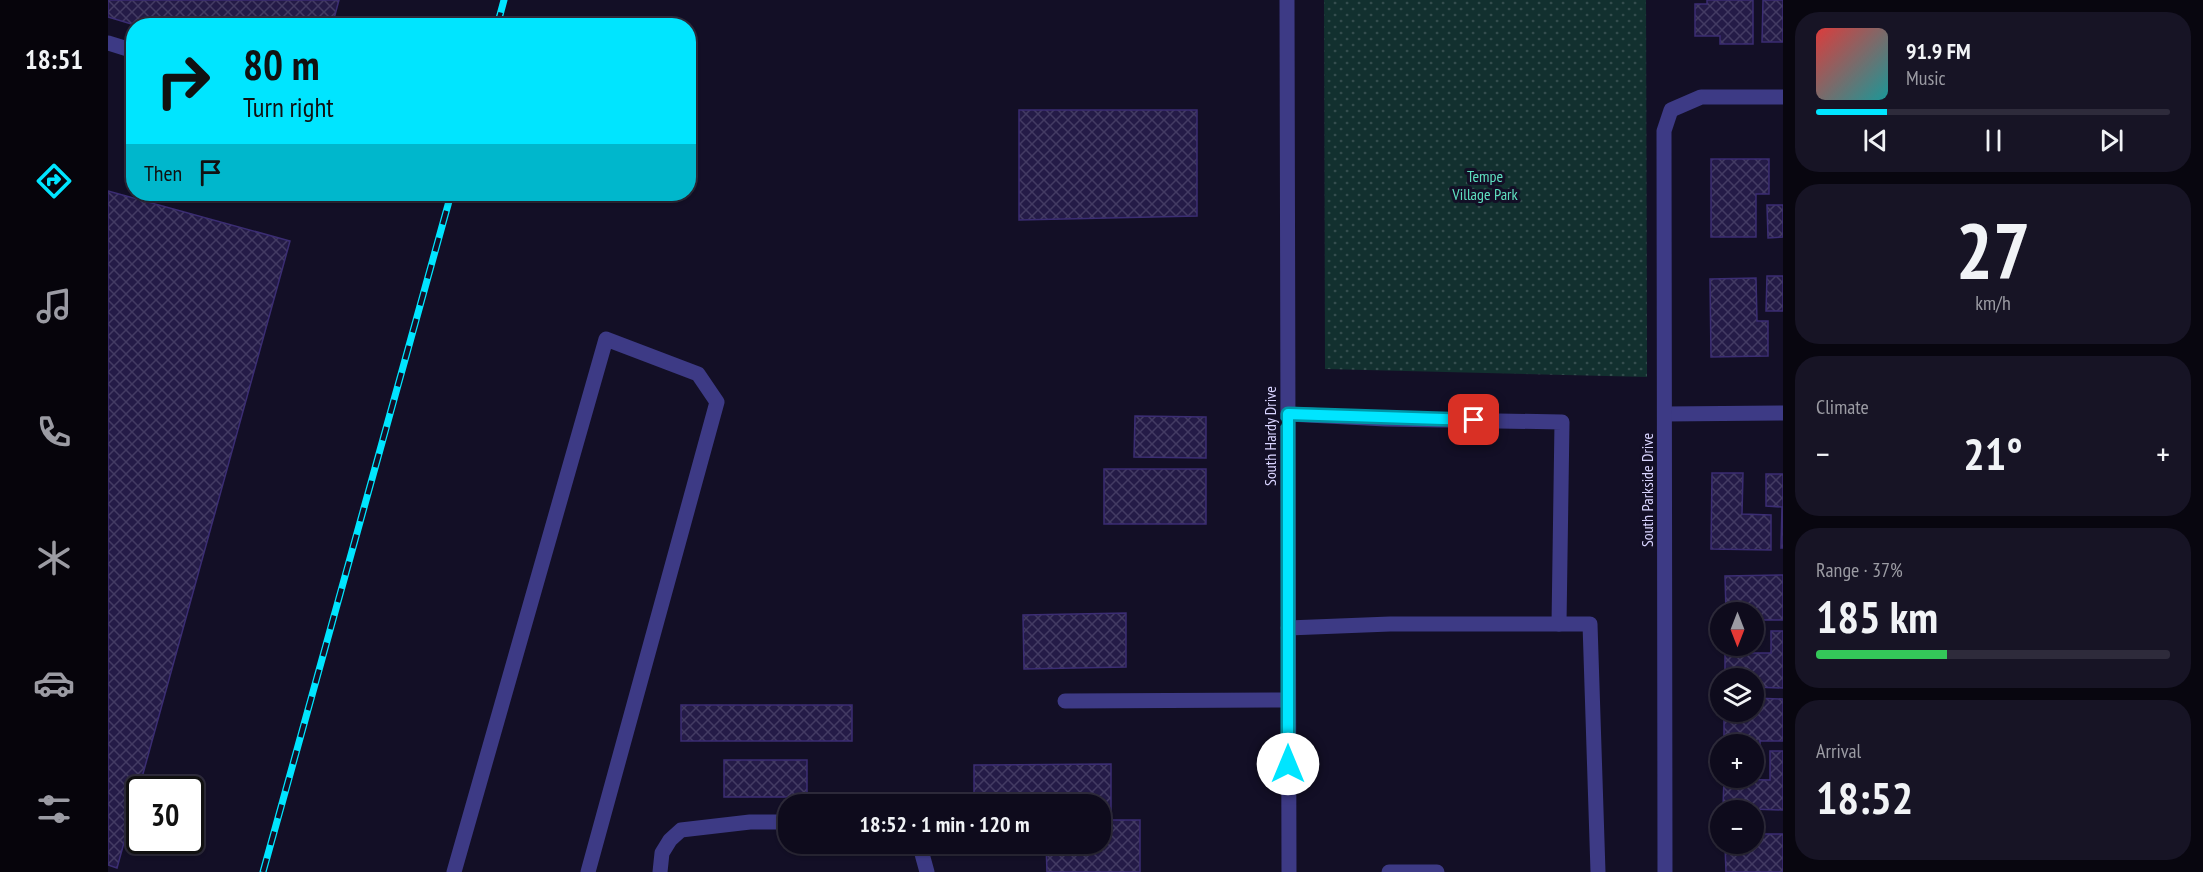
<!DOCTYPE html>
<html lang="en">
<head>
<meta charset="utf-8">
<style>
	:root { --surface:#0e0b1c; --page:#171425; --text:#f1f3f6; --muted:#9b9ba3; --line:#2e2b3b; --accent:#00e5ff }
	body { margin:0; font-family:"PT Sans Narrow",sans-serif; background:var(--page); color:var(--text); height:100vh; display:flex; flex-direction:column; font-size:22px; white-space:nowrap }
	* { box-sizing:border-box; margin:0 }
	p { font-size:20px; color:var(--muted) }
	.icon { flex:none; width:33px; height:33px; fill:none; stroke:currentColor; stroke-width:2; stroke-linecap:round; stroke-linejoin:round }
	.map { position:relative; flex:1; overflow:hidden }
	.panel { display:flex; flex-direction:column; gap:12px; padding:12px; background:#08060f; width:420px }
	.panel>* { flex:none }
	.hud { position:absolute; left:18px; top:18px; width:570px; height:183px; border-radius:24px; box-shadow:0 2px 4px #0004,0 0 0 2px var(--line); background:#00e5ff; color:#111; overflow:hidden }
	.needle { width:39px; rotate:180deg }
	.fabs { position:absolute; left:1602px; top:602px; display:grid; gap:12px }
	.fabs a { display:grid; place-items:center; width:54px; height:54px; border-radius:50%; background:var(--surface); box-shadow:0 2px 4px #0004,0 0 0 2px var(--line); font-size:30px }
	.speed { position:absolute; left:18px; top:776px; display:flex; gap:12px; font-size:30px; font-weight:700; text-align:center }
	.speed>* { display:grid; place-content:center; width:78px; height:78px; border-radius:50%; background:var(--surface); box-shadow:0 2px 4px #0004,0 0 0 2px var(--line); line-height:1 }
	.speed .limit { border:3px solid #111; border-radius:9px; background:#fff; color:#111 }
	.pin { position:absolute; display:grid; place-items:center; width:51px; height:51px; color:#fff; margin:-26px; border-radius:12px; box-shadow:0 3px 9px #0006 }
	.me { position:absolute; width:66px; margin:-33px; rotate:0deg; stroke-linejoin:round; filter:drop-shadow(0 0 4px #0008) }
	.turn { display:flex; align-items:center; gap:21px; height:126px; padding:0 18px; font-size:27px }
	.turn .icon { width:78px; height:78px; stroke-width:2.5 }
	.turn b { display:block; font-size:42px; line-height:51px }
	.then { display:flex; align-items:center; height:57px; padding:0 18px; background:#0003; gap:12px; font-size:22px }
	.big { font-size:45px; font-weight:600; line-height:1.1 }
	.panel .widget { flex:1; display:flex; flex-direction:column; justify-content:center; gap:9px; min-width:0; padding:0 21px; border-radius:24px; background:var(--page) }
	.panel .dial { align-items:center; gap:0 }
	.dial b { font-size:78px; line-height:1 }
	.song { display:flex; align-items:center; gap:18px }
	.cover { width:72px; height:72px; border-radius:9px; background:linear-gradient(135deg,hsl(0 70% 55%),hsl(180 70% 35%)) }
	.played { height:6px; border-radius:3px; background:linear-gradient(90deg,var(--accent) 20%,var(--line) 20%) }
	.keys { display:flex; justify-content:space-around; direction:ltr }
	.heat { display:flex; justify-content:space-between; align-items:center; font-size:33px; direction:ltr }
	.charge { height:9px; border-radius:4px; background:linear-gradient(90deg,#34c759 37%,var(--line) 0) }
	.trip { position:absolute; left:670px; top:794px; width:333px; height:60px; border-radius:24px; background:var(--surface); box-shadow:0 2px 4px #0004,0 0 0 2px var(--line); font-weight:600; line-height:60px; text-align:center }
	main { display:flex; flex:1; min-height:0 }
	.menu { display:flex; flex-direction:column; width:108px; justify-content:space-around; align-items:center; background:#06040b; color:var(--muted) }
	.menu .icon { width:42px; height:42px }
	.menu .on { color:var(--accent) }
	.menu b { font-size:27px; color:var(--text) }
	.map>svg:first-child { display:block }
</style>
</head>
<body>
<main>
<nav class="menu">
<b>18:51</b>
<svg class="icon on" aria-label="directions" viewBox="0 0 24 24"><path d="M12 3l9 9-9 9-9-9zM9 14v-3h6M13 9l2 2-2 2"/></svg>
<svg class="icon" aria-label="music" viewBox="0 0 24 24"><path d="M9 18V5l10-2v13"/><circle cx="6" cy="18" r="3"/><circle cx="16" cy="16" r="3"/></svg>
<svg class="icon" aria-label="phone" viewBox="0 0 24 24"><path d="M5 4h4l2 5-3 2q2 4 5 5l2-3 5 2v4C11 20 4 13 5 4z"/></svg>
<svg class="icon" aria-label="climate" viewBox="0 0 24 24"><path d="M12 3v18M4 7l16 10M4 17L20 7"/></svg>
<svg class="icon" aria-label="car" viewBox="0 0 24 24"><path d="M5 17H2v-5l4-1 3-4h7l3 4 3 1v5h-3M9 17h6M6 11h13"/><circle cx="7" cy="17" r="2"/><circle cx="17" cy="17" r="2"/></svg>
<svg class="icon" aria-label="filters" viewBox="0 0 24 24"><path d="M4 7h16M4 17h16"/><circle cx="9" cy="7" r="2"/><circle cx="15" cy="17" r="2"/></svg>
</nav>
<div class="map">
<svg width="1675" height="872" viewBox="0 0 1675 872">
	<defs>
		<pattern id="green-dots" width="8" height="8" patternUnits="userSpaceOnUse" patternTransform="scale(1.5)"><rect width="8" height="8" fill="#12302f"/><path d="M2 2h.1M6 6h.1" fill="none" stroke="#344d4e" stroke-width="1.8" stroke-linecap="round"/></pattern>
		<pattern id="building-cross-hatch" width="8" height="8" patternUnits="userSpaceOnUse" patternTransform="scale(1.5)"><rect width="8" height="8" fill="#241b47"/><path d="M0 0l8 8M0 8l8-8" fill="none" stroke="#433b63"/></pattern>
	</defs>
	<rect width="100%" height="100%" fill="#130f26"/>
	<polygon fill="url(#green-dots)" points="1216,0 1538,0 1539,377 1217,369"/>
	<g fill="url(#building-cross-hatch)" stroke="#3b2d73" stroke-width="1.5">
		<polygon points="0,0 231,0 224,26 30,26 0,17"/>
		<polygon points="1599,0 1645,0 1645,44 1612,44 1612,36 1587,36 1587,4 1599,4"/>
		<polygon points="1655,0 1675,0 1675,42 1654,42"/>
		<polygon points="911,110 1089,110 1089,216 911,220"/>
		<polygon points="1603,159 1661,159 1661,194 1648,194 1648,237 1603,237"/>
		<polygon points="0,191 182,241 9,868 0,865"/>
		<polygon points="1659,205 1675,205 1675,237 1660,238"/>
		<polygon points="1659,276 1675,276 1675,311 1658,311"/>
		<polygon points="1648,278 1649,321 1660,321 1660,356 1603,357 1602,279"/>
		<polygon points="1027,416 1098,417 1098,458 1026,457"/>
		<rect x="996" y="469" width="102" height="55"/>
		<polygon points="1604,473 1635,473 1634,514 1663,515 1663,550 1603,549"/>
		<polygon points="1658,474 1675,474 1675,548 1673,548 1674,507 1658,506"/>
		<polygon points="1675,575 1675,620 1650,620 1650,631 1646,632 1646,612 1618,612 1617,576"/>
		<polygon points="1018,613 1018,667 916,669 915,615"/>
		<polygon points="1663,631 1675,631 1675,688 1646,687 1646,678 1617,678 1617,653 1663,653"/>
		<polygon points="1646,698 1675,699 1675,741 1652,741 1652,755 1646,755 1646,744 1616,744 1616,711 1646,711"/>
		<rect x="573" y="705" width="171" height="36"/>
		<polygon points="1662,751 1675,751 1675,810 1615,808 1616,779 1662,780"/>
		<rect x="616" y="760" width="83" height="37"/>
		<polygon points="1003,764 1003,820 1032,820 1032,872 939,872 938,843 993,843 993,804 866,804 866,765"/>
		<polygon points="1646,816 1654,816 1654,834 1675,834 1675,872 1618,872 1617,845 1624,845 1624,843 1646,843"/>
	</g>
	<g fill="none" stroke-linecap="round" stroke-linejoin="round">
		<g stroke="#3d3a85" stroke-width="15">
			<polyline points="1179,0 1181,872"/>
			<polyline points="0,43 26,51"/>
			<polyline points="1180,414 1278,419 1454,422 1451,624"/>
			<polyline points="1557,414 1675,413"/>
			<polyline points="1180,628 1282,624 1482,624 1490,872"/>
			<polyline points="957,701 1180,700"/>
			<polyline points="811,843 819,872"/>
			<polyline points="346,872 498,339 590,374 609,402 480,872"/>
			<polyline points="552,872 554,853 562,840 573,830 642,822 681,822"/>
			<polyline points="1281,872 1329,872"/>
			<polyline points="1557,872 1556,131 1563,110 1593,97 1675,97"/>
		</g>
		<g stroke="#00e5ff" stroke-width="7">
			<g id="rail">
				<polyline points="389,26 396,0"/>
				<polyline points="155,872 343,194"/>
			</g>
		</g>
		<use href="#rail" stroke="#130f26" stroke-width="4.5" stroke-dasharray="14" stroke-linecap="butt"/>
	</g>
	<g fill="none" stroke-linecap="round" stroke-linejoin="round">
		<g stroke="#0095a6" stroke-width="15">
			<polyline id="route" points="1180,764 1180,414 1366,420"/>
		</g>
		<use href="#route" stroke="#00e5ff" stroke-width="10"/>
	</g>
	<g text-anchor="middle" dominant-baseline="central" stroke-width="6" stroke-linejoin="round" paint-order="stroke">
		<g font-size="16" fill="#5fe0c0" stroke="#130f26">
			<text x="1377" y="176">Tempe<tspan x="1377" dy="18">Village Park</tspan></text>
		</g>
		<g font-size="16" fill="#d9d4ff" stroke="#130f26">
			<text transform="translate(1162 436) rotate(-90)">South Hardy Drive</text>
			<text transform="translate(1539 490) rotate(-90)">South Parkside Drive</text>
		</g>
	</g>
</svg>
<div class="fabs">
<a><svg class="needle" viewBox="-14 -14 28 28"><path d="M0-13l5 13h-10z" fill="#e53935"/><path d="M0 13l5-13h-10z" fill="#9b9ba3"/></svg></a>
<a><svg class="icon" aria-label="layers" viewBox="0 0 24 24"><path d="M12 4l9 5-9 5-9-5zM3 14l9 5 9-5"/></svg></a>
<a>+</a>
<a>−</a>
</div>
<div class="speed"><div class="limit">30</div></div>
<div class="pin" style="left:1366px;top:420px;background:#d93025"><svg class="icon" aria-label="arrive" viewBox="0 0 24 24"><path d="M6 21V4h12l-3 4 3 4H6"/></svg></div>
<svg class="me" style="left:1180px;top:764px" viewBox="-20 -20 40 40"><circle r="19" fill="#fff"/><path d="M0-13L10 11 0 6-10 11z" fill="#00e5ff"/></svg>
<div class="trip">18:52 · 1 min · 120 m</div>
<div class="hud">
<div class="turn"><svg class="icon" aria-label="right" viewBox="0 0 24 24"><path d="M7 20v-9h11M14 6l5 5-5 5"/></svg><div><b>80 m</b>Turn right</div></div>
<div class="then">Then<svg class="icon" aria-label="arrive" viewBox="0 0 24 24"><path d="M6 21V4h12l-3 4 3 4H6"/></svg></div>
</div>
</div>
<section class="panel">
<div class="widget">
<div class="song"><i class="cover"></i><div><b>91.9 FM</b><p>Music</p></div></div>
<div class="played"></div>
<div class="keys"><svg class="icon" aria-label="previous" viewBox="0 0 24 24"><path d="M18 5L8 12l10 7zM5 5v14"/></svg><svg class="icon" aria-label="pause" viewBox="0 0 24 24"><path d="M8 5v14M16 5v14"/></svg><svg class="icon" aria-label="next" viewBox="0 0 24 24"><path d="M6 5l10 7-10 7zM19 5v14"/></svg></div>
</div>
<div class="widget dial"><b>27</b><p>km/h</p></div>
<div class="widget"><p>Climate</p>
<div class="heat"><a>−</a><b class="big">21°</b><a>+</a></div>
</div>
<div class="widget"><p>Range · 37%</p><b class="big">185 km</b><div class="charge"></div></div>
<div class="widget"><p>Arrival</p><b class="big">18:52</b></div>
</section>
</main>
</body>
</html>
